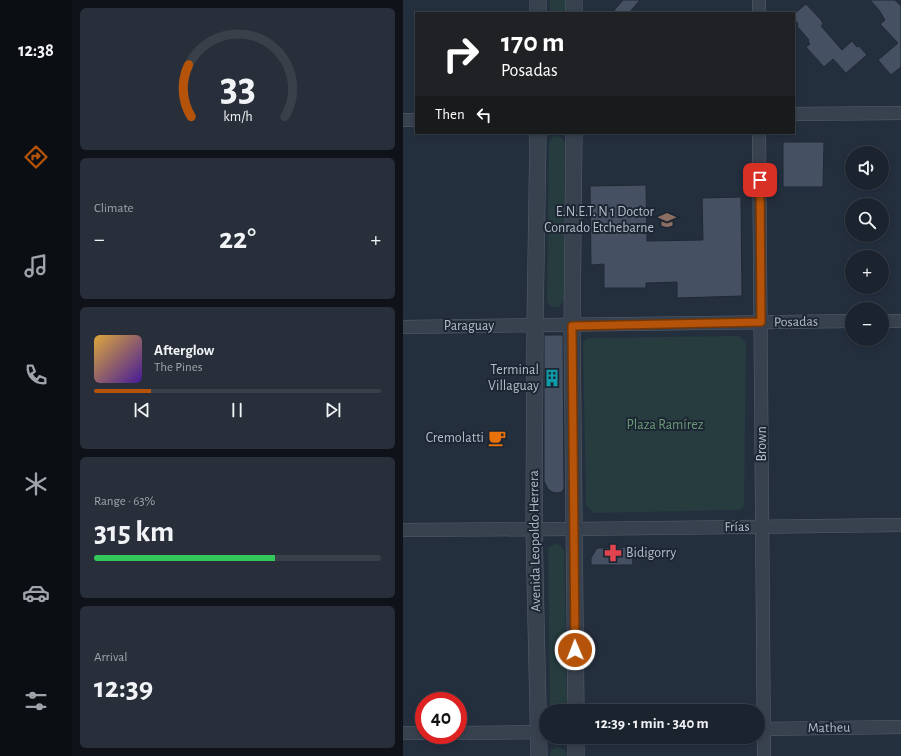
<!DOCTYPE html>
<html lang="en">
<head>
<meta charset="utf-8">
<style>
	:root { --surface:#1b232e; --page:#282f3a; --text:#f1f3f6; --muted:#a0a4aa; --line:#39404a; --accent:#b45309 }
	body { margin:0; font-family:"Alegreya Sans",sans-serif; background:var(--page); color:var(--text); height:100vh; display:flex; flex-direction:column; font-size:15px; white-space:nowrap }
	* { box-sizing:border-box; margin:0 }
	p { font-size:13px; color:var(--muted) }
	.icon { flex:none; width:22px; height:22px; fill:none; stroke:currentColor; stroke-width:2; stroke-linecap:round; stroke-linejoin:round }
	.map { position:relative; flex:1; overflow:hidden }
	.details { display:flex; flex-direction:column; gap:8px; padding:8px; background:#0f1319; width:331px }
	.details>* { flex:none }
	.guide { position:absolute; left:12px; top:12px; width:380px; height:122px; border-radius:0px; box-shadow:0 2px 6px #0003,0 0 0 1px var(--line); background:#202124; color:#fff; overflow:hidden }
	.tools { position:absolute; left:442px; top:146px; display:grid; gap:8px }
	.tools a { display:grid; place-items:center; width:44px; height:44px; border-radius:50%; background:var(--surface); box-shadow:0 2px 6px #0003,0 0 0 1px var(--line); font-size:20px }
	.speed { position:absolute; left:12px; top:692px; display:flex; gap:8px; font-size:20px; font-weight:700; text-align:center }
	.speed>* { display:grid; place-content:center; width:52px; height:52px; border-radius:50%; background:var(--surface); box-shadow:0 2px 6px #0003,0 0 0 1px var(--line); line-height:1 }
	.speed .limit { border:6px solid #d22; background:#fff; color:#111 }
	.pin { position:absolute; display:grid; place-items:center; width:34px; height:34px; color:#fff; margin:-17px; border-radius:8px; box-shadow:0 2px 6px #0006 }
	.me { position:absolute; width:44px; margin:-22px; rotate:359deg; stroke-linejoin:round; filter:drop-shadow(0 0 3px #0008) }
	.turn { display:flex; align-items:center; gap:14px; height:84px; padding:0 20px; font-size:18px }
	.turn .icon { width:52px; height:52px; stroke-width:2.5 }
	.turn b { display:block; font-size:28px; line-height:34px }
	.then { display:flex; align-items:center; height:38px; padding:0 20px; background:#0003; gap:8px; font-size:15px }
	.big { font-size:30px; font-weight:700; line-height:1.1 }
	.details .card { flex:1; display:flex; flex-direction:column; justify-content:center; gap:6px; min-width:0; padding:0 14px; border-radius:6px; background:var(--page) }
	.details .dial { align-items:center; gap:0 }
	.dial svg { height:104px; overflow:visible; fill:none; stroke:var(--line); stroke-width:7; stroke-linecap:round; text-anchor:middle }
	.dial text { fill:var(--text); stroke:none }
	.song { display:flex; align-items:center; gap:12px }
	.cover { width:48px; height:48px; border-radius:6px; background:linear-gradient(135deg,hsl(40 70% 55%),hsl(260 70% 35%)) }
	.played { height:4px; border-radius:2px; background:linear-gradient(90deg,var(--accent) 20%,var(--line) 20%) }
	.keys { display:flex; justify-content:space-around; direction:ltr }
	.heat { display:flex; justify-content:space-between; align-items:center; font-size:22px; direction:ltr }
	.charge { height:6px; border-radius:3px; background:linear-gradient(90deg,#34c759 63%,var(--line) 0) }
	.trip { position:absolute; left:136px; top:704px; width:226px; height:40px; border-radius:20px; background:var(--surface); box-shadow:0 2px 6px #0003,0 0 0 1px var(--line); font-weight:700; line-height:40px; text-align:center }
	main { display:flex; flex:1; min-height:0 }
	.tabs { display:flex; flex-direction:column; width:72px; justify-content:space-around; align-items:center; background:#0b0e12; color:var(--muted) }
	.tabs .icon { width:28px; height:28px }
	.tabs .selected { color:var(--accent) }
	.tabs b { font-size:18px; color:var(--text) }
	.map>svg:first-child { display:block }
</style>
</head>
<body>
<main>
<nav class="tabs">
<b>12:38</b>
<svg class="icon selected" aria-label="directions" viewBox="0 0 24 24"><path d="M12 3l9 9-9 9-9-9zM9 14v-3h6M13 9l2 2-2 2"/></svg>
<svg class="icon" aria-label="music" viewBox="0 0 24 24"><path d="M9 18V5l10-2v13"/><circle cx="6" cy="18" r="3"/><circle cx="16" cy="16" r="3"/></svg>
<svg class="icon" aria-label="phone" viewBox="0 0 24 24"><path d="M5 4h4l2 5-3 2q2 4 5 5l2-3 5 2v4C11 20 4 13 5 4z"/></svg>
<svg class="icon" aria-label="climate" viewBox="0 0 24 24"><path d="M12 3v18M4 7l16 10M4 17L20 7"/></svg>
<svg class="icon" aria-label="car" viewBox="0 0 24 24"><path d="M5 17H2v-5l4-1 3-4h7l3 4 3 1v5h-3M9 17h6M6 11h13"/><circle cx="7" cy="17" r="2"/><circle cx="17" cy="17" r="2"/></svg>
<svg class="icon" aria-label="filters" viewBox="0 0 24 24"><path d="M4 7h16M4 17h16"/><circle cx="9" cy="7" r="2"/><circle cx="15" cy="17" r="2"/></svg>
</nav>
<section class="details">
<div class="card dial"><svg viewBox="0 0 100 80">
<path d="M14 69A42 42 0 1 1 86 69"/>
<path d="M14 69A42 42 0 0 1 12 29" stroke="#b45309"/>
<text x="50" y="56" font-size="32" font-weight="700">33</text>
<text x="50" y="72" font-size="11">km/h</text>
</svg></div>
<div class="card"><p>Climate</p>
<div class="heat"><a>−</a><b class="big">22°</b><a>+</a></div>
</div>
<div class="card">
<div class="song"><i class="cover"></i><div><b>Afterglow</b><p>The Pines</p></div></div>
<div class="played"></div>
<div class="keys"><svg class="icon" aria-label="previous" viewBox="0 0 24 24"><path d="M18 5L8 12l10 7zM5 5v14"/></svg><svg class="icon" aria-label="pause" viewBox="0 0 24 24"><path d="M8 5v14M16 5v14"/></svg><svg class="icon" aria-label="next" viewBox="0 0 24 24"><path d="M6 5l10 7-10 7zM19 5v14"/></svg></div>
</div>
<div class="card"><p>Range · 63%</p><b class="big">315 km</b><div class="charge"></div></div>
<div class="card"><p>Arrival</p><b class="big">12:39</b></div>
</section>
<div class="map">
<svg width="498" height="756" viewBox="0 0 498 756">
	<rect width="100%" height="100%" fill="#242f3e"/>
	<g fill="#263c3f">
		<rect x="147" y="0" width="16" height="13"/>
		<path d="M 154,136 L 158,137 L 162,142 L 161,300 L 156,307 C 150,308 145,306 144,300 L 146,142 L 150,137 Z"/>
		<polygon points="336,336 343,342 341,506 336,510 191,513 183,505 180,342 185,338"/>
		<polygon points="153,544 157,545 161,550 164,703 159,710 155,711 149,707 147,703 145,550 146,547"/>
		<polygon points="155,747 162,750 164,756 147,756 148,750"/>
	</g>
	<g fill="#455162" stroke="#1f2835">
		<polygon points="220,0 237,0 226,13 209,13"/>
		<polygon points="467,0 492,0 498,6 498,67 488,75 475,60 495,43 477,24 482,20 476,10"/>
		<polygon points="403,4 418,20 420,24 418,26 439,50 449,41 454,47 456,46 464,55 443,73 430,59 421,67 403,47 407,44 405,41 406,40 394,26 395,24 391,19 391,14"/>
		<polygon points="380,142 421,142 420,187 380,187"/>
		<polygon points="243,185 244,241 300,240 299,198 338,197 339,296 274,298 274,282 243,283 243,288 201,288 201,264 188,265 187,186"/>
		<polygon points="141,335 160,335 161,488 159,492 154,493 149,492 145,489 141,481"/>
		<polygon points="229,547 230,565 188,565 188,558 194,548"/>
	</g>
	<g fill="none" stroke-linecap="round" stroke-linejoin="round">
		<g stroke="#565f6c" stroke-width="14">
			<g id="minor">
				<polyline points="356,0 356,13"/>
				<polyline points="391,114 498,113"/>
				<polyline points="0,120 13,120"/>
				<polyline points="356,133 361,756"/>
				<polyline points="479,321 498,321"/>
				<polyline points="0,327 449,321"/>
				<polyline points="0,530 170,529 498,525"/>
				<polyline points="355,729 498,727"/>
				<polyline points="0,733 21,733"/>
				<polyline points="55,733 143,732"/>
			</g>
		</g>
		<g stroke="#565f6c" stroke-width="17">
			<g id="tertiary">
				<polyline points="135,0 135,13"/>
				<polyline points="171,13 171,0"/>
				<polyline points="135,133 132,326 131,529 136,756"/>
				<polyline points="171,133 169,326 173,711"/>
				<polyline points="173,737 173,756"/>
			</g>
		</g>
		<use href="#minor" stroke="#38414e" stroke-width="13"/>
		<use href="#tertiary" stroke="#38414e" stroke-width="16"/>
	</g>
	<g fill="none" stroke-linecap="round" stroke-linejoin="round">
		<g stroke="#753606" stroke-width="10">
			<polyline id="route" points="172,650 169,326 358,322 357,180"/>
		</g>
		<use href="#route" stroke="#b45309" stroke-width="7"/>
	</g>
	<defs>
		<g id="school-bare" transform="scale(1.38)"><path d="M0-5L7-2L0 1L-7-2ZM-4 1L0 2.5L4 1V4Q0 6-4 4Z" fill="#8d6e63" stroke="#1d2633" stroke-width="2.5" paint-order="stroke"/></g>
		<g id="building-bare" transform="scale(1.38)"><path d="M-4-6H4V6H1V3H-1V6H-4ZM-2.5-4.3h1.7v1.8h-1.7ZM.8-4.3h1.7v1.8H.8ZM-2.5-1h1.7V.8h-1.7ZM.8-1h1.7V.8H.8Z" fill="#0f9aa8" stroke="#1d2633" stroke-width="2.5" paint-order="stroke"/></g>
		<g id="cafe-bare" transform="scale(1.38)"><path d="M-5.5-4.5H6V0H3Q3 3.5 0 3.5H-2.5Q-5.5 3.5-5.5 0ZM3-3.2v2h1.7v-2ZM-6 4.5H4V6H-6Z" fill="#e8710a" stroke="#1d2633" stroke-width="2.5" paint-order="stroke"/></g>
		<g id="pharmacy-bare" transform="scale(1.38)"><path d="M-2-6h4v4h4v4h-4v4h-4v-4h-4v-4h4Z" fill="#e0444e" stroke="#1d2633" stroke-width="2.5" paint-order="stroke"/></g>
	</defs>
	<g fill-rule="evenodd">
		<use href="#school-bare" x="264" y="220"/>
		<use href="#building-bare" x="149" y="378"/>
		<use href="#cafe-bare" x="94" y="438"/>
		<use href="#pharmacy-bare" x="210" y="553"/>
	</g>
	<g text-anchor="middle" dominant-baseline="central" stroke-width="4" stroke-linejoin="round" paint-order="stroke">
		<g font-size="14" fill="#b4bcc9" stroke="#1d2633" text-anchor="end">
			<text x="251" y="212">E.N.E.T. N 1 Doctor<tspan x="251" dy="16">Conrado Etchebarne</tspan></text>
			<text x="136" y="370">Terminal<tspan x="136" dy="16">Villaguay</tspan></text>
			<text x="81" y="438">Cremolatti</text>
			<text x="223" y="553" text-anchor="start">Bidigorry</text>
		</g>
		<g font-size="14" fill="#b4bcc9" stroke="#1d2633">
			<text transform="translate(393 322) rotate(-1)">Posadas</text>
			<text x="66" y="326">Paraguay</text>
			<text transform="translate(359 444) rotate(-90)">Brown</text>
			<text transform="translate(334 527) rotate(-1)">Frías</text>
			<text transform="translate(132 541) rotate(-91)">Avenida Leopoldo Herrera</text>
			<text transform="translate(426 728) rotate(-1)">Matheu</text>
		</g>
		<g font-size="14" fill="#6b9a76" stroke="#1d2633">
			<text x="262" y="425">Plaza Ramírez</text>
		</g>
	</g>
</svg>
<div class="tools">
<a><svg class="icon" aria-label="sound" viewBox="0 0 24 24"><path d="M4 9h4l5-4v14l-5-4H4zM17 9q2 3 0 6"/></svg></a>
<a><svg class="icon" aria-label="search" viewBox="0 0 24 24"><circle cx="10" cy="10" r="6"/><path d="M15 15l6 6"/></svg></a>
<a>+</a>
<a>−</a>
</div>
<div class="speed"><div class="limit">40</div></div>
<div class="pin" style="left:357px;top:180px;background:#d93025"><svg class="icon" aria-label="arrive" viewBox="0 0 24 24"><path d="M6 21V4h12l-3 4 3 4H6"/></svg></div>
<svg class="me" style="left:172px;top:650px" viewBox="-20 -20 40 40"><circle r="17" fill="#b45309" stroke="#fff" stroke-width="3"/><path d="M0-11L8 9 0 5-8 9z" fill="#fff"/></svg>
<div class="trip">12:39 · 1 min · 340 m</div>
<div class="guide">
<div class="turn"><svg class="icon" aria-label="right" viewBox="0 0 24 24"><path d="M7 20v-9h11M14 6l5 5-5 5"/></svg><div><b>170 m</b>Posadas</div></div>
<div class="then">Then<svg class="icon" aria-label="left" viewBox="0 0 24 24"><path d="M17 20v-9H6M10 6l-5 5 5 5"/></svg></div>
</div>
</div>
</main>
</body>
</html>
